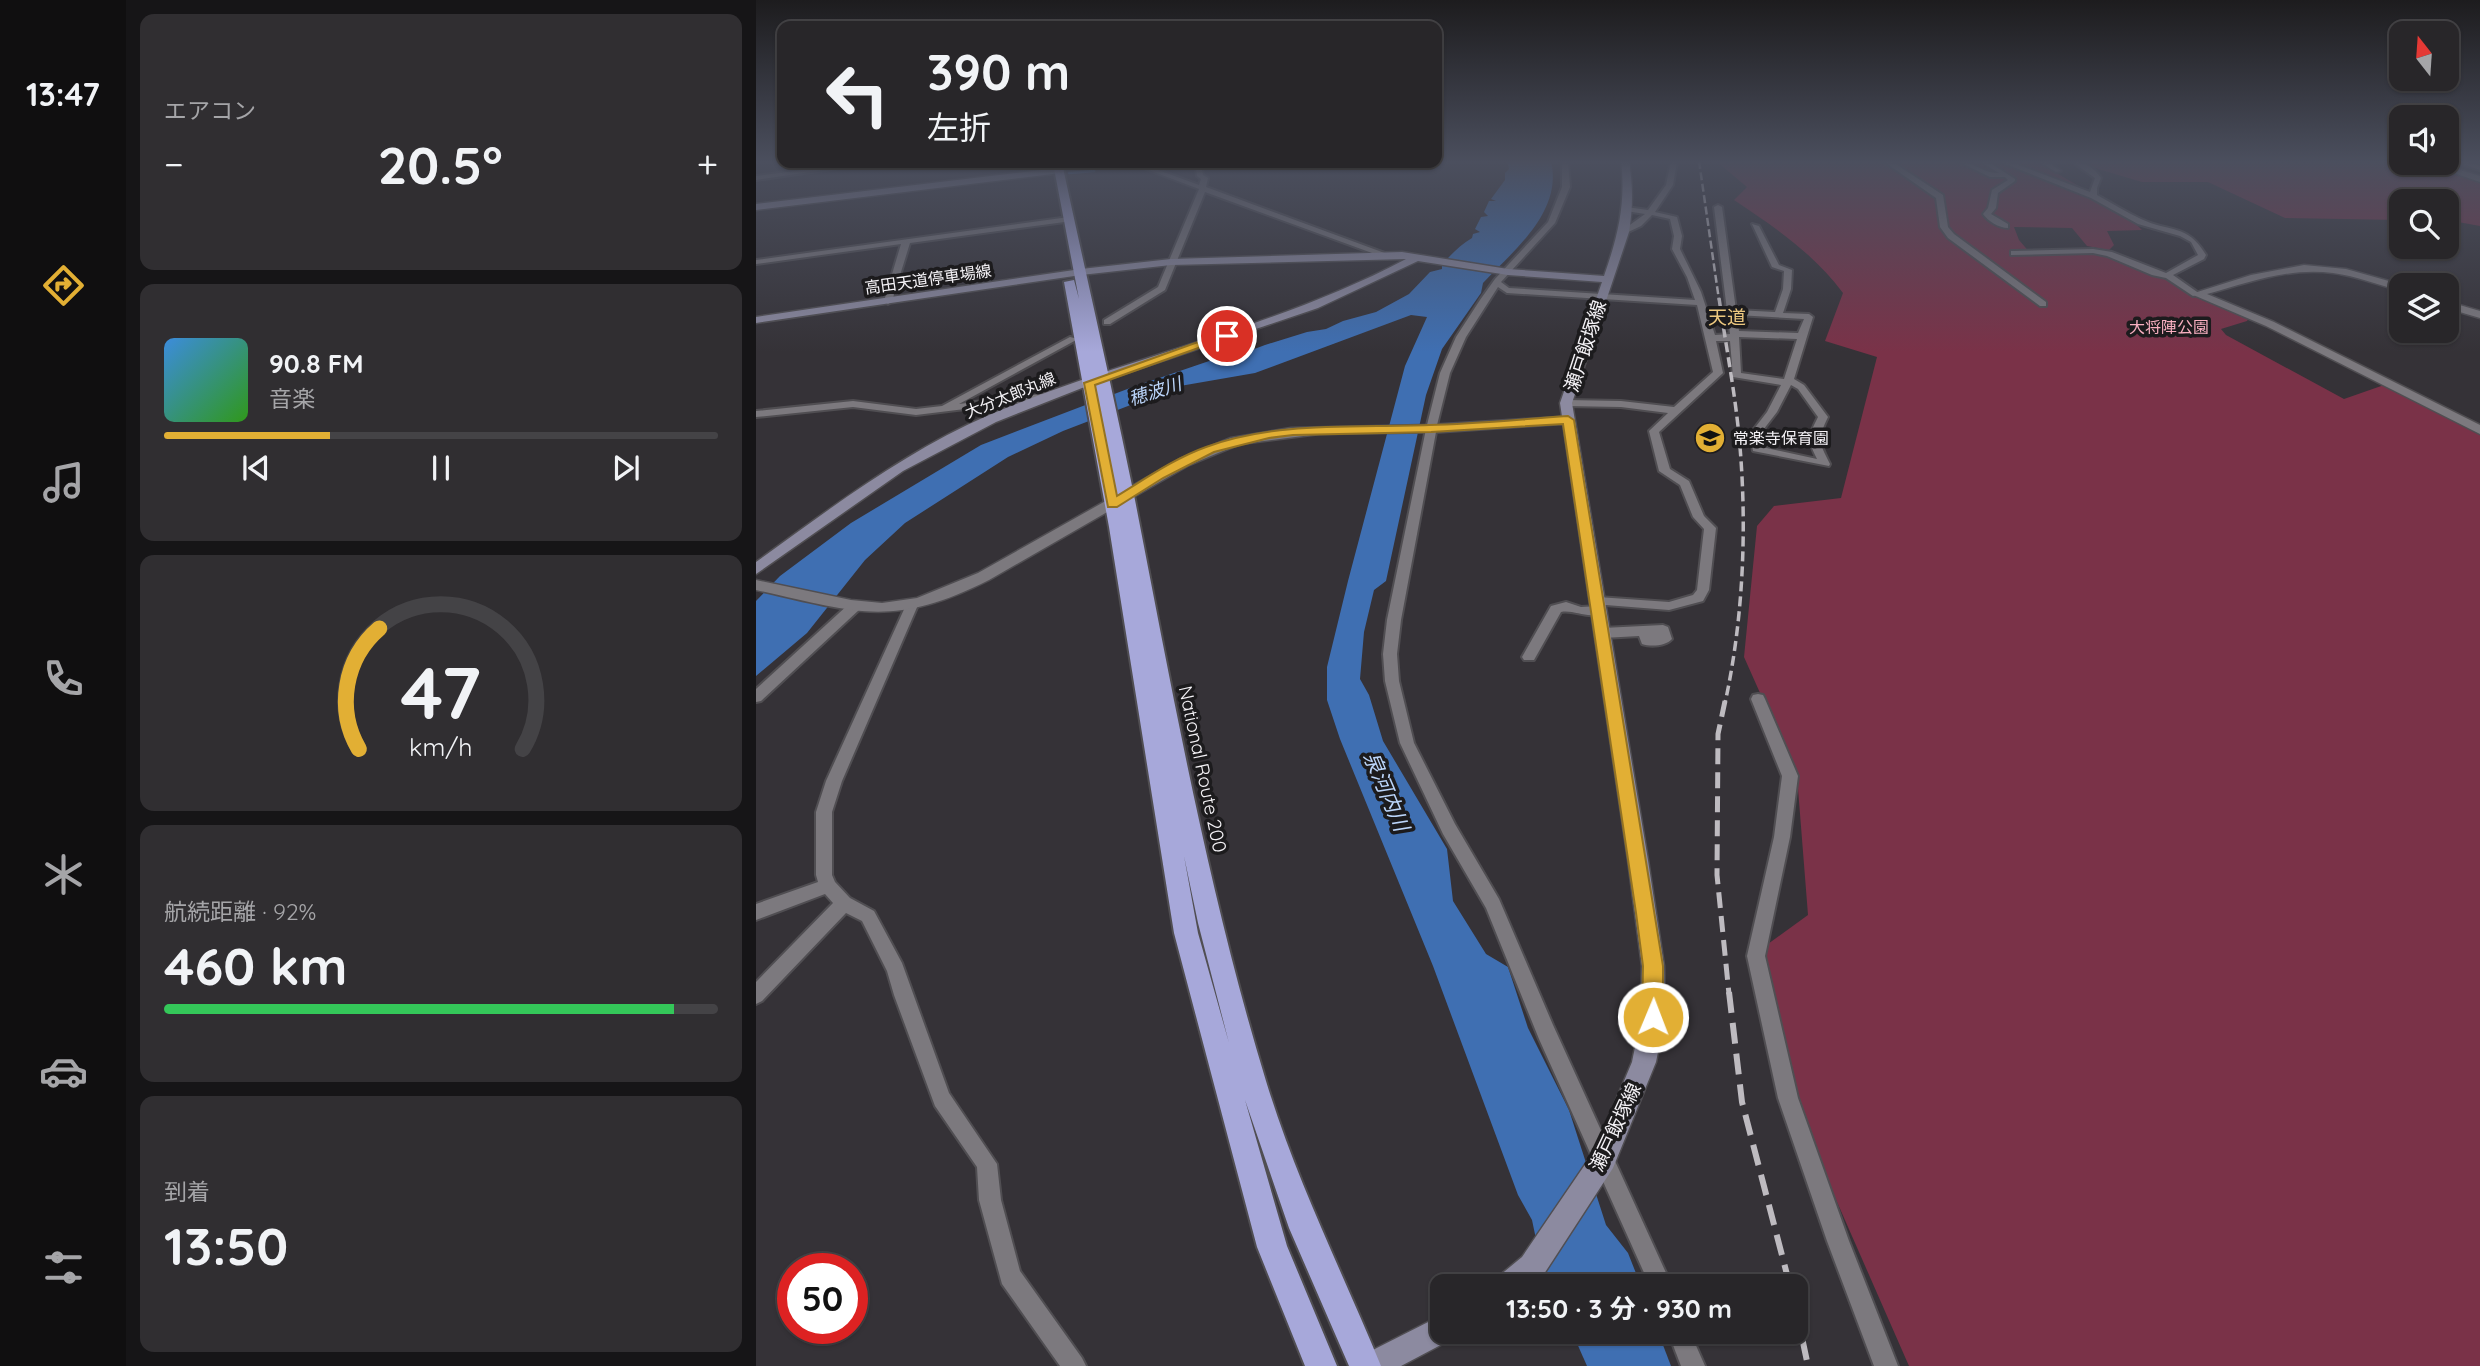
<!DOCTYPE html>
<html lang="ja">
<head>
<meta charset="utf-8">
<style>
	:root { --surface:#282629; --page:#302e31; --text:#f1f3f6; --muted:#a5a5a8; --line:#444346; --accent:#e2af34 }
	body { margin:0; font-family:Quicksand,"Noto Sans JP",sans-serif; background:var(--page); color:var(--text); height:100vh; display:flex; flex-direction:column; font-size:26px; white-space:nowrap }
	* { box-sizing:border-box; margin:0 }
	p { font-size:23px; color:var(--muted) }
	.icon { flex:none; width:38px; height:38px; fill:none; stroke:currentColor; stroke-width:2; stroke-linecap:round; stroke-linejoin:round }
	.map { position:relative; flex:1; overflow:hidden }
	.sheet { display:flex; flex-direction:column; gap:14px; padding:14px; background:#161517; width:630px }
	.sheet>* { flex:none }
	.banner { position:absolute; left:21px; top:21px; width:665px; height:147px; border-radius:14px; box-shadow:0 2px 5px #0004,0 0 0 2px var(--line); background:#282629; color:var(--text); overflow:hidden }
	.needle { width:46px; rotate:343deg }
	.buttons { position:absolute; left:1633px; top:21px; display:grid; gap:14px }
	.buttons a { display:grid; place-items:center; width:70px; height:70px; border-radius:14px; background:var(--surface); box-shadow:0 2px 5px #0004,0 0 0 2px var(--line); font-size:35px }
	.speed { position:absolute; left:21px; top:1253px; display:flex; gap:14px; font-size:35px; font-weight:700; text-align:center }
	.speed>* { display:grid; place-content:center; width:91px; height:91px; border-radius:50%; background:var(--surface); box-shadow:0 2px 5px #0004,0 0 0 2px var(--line); line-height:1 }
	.speed .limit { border:10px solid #d22; background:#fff; color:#111 }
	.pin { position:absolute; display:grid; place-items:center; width:60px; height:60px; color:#fff; margin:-30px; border:4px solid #fff; border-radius:50%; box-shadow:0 2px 7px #0007 }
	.me { position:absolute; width:77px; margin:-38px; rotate:1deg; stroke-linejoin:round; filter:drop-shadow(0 0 5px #0008) }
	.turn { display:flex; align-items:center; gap:24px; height:147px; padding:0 35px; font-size:32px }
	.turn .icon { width:91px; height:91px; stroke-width:2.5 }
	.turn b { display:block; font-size:49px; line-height:60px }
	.big { font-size:52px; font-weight:700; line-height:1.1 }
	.sheet .card { flex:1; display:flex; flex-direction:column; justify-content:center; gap:10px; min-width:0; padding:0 24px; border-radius:14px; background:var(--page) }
	.sheet .dial { align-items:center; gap:0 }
	.dial svg { height:182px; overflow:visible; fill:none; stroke:var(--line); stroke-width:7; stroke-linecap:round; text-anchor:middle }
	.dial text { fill:var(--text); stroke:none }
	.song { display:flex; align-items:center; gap:21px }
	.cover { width:84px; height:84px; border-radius:10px; background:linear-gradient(135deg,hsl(210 70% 55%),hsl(110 70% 35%)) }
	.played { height:7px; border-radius:4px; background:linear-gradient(90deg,var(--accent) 30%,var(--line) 30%) }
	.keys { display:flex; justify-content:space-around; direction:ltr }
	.heat { display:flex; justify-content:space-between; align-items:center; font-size:38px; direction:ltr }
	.charge { height:10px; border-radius:5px; background:linear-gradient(90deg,#34c759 92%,var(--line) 0) }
	.trip { position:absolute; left:674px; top:1274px; width:378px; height:70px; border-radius:14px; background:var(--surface); box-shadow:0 2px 5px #0004,0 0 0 2px var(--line); font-weight:700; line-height:70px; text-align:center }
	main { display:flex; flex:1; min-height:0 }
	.menu { display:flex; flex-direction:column; width:126px; justify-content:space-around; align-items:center; background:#100f10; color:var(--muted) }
	.menu .icon { width:49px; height:49px }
	.menu .on { color:var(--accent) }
	.menu b { font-size:32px; color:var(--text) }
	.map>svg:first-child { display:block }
</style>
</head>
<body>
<main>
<nav class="menu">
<b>13:47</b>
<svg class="icon on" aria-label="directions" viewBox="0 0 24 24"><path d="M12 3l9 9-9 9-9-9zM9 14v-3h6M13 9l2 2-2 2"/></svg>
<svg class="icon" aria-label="music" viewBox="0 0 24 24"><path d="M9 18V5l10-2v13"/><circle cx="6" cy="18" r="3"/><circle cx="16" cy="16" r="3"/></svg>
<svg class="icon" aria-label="phone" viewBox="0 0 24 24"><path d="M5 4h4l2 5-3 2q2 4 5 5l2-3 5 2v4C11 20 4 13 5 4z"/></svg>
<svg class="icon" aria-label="climate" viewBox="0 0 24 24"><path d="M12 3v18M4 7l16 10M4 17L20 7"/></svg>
<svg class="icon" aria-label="car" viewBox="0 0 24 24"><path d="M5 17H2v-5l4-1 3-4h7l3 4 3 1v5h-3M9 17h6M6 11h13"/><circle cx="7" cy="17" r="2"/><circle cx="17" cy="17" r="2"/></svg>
<svg class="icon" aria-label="filters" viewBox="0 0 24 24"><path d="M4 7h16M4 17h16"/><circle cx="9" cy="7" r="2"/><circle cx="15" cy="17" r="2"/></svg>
</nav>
<section class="sheet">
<div class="card"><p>エアコン</p>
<div class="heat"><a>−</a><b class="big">20.5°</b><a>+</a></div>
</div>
<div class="card">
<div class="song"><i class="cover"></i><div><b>90.8 FM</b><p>音楽</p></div></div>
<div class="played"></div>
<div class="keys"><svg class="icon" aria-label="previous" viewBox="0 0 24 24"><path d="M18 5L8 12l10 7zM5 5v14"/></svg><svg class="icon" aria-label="pause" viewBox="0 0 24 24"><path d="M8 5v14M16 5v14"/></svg><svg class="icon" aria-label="next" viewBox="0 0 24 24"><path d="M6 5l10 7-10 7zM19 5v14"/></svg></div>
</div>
<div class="card dial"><svg viewBox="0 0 100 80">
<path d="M14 69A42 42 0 1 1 86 69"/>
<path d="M14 69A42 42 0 0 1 23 16" stroke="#e2af34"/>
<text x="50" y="56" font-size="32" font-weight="700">47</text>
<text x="50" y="72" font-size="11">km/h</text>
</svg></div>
<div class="card"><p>航続距離 · 92%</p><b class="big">460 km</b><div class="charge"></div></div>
<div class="card"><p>到着</p><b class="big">13:50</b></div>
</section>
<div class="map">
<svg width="1724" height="1366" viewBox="0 0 1724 1366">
	<rect width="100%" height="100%" fill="#353237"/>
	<g fill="#7a3248">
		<path d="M 960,161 L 1280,161 L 1326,188 L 1333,197 L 1377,221 L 1386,230 L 1351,231 L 1358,245 L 1353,250 L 1331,246 L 1316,228 L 1258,227 L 1263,240 L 1275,254 L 1348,254 L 1410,278 L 1446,300 L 1490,316 L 1493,318 L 1491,321 L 1465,329 L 1470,335 L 1588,399 L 1628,385 L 1724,433 L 1724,1366 L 1153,1366 L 1042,1113 L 1005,949 L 1052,915 L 1041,776 L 988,657 L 1001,526 L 1018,506 L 1085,498 L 1121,357 L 1069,341 L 1087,293 C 1057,253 1020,228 978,200 L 991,187 Z"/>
		<polygon points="1315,161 1675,163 1724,176 1724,226 1691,220 1690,201 1645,201 1645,220 1529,218 1452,182 1386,182"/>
	</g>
	<g fill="#3f6fb2">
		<path d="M 751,161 L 795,161 C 807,212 758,250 727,283 L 725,293 L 686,349 L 670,395 L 630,581 L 618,590 L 608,632 L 604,679 L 613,695 L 627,741 L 691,849 L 697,901 L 730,954 L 752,967 L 772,1028 L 813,1110 L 850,1225 L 872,1253 L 885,1286 L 791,1286 L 789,1282 L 776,1220 L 762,1195 L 677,966 L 584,739 L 571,700 L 571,667 L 592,581 L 649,366 L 671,317 L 655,315 L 499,373 L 424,386 L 307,431 L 252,457 L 149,523 L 109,560 L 51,633 L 0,676 L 0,601 L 24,576 L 95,523 L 225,445 L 374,388 L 459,359 L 469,360 L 509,345 L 551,332 L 570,329 L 587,321 L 620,312 L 653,294 L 674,272 L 686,269 L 686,264 C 696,254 704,245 716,238 L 717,234 L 724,232 L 719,229 L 725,217 L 732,216 L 728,212 L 733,201 L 740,201 L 735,199 L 749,180 L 749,173 L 753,169 Z"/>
		<polygon points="816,1332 902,1332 915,1366 831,1366"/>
	</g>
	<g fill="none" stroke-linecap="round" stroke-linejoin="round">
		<polyline stroke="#3f6fb2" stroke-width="2.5" points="313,173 338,171 337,163"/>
		<g stroke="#504e52" stroke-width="4">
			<g id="minor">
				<path d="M 806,161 L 812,161 L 814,187 L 799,223 L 745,282 L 753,288 L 939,300 L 931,277 L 916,249 L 918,236 L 914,219 L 896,215 L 885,226 L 868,234 L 864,232 L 889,214 L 870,211 L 870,207 L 892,210 L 910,185 L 915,161 L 921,161 L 917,185 L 899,212 L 921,217 L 926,236 L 924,249 L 945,292 L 959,335 L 974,334 L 958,207 L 962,205 L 966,207 L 980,310 L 1019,312 L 1027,289 L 1028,271 L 1016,267 L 996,224 L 1003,226 L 1023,265 L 1036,270 L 1035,289 L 1027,313 L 1053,314 L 1057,317 L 1038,379 L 1048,385 L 1072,417 C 1061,440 1063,442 1074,464 L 1073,466 L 997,451 L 994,434 L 1011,412 L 1025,385 L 977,377 L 974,341 L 960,341 L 967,373 L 903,432 L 914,469 L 933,481 L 948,516 L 960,528 L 953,590 L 947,601 L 913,610 L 837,604 L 836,601 L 842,597 L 913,602 L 937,595 L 941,590 L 948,529 L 937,517 L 924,485 L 903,471 L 893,431 L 912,413 L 865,407 L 810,406 L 805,403 L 810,400 L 865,401 L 918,407 L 957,372 L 942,309 L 941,305 L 751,293 L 742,287 L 710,337 L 694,373 L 681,425 L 812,417 L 817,420 L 812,423 L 680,432 L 645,620 L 641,654 L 643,681 L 658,743 L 699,824 L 743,899 L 797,1025 L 916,1286 L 894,1286 L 783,1039 L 730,908 L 687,834 L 644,743 L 629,681 L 627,654 L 631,620 L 670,429 L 684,373 L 700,337 L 724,300 L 739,279 L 792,222 L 806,187 ZM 981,315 L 1048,319 L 1042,333 L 983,331 ZM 983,337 L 1041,339 L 1028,379 L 985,373 ZM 1035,385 L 1042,389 L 1062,417 C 1052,437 1051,439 1061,459 L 1006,447 L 1004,434 L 1021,412 Z"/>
				<polygon points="1127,161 1135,161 1187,195 1192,227 1198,234 1290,302 1290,306 1284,306 1192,238 1184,227 1180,198"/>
				<path d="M 1201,161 C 1216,161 1228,174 1243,173 L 1223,161 L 1231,161 L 1259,179 L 1259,181 L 1242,193 L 1240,208 L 1235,214 L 1252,224 L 1252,228 C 1243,228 1232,221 1227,214 L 1232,208 L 1236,190 L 1252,180 L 1249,177 L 1234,177 Z"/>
				<path d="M 1242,161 L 1252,161 L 1334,192 L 1339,178 L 1315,161 C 1327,161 1339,168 1345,178 L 1341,188 L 1341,195 C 1356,203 1370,212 1385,219 C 1414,233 1431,223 1450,255 L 1448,259 L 1417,275 L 1444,294 L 1437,296 L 1410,278 L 1396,275 L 1351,256 L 1337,253 L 1255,255 L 1255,251 L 1258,251 L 1337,249 L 1356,252 L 1410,273 L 1442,255 L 1435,242 L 1424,236 L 1382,224 L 1335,198 Z"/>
				<polygon points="1282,161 1290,161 1305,171 1300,172"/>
				<polygon points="1698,161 1709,161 1724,166 1724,170"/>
				<polygon points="100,163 116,163 0,180 0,176"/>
				<polygon points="374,163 383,163 443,185 445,179 441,176 439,163 445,163 447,175 452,178 450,187 634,255 627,257 449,192 409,290 354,324 348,324 348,320 402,287 443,189"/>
				<polygon points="313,217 317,219 316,221 154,243 136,301 132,304 128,301 145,244 0,264 0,260"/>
				<polygon points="314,337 322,339 203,404 294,393 298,394 298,398 160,415 97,407 0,417 0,411 97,401 160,409 186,406"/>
				<polygon points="156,601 162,605 86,781 76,812 76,875 79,882 94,898 118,911 146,963 193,1093 241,1164 245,1200 264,1271 326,1358 330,1366 304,1366 246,1284 223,1200 221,1167 179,1106 138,995 131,971 106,921 90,913 6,1001 0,1004 0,982 77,903 69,894 0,920 0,904 62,882 60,875 60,812 70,781 150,605"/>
				<polygon points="99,602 104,603 105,606 104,609 5,701 0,702 0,689 94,603"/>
				<path d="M 810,602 L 825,607 L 843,606 L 849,610 C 836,622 819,609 805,612 L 778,660 L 768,660 L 766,657 L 795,606 Z"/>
				<path d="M 907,625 L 912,627 L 916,639 C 910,646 895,647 886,644 L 883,636 L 847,638 L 840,633 L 847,628 Z"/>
				<polygon points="1002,694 1007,695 1009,699 1042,776 1034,837 1009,956 1042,1098 1093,1241 1142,1366 1118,1366 1071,1241 1022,1098 991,956 1018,837 1026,776 995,699 997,695"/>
				<polygon points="912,1332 934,1332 949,1366 925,1366"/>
			</g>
		</g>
		<g stroke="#504e52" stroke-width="3">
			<g id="tertiary">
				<polygon points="1669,163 1681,163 1724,176 1724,182"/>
				<path d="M 1548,265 L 1590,269 L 1647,285 L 1645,285 L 1645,291 C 1622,285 1601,276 1577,273 C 1533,267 1492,283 1451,294 L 1518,322 L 1724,425 L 1724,434 L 1510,326 L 1435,294 L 1495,275 Z"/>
				<polygon points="1690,301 1724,311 1724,318 1690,308"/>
				<path d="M 675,425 L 680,426 L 680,432 L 563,434 L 484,444 L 433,465 L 233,580 C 136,629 99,612 0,590 L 0,580 L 95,600 L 126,603 L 161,598 L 222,573 L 424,459 L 475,438 L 535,428 Z"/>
			</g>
		</g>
		<g stroke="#504e52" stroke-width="3">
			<g id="secondary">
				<path d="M 865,161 L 873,161 C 877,185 877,208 873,232 L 816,403 L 892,860 L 908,966 L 909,1017 L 900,1062 L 857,1168 L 786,1277 L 774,1286 L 739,1286 L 743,1276 L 766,1257 L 839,1150 L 876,1062 L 885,1017 L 886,966 L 872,860 L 804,403 L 846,282 L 752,275 L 662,261 L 562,308 L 326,388 L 240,422 L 147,471 L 0,574 L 0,562 C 75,508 148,452 233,415 C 370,357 518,329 650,259 L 415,265 L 325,275 L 0,323 L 0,317 L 325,269 L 415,259 L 646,252 L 752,269 L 848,276 C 862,236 870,203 865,161 Z"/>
				<polygon points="302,168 305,173 0,210 0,204"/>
				<polygon points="686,1315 686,1332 699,1332 696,1339 645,1366 600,1366 605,1356"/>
			</g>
		</g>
		<g stroke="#504e52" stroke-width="4">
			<path id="trunk" d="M 297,163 L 306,163 C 330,275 356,387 379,500 C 417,695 452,891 510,1081 C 540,1180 586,1271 625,1366 L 593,1366 L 533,1228 L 489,1100 L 531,1246 L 581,1366 L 549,1366 L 501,1247 L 418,933 L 353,527 L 308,282 L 318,280 L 323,299 ZM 428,856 L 442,923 L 473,1043 L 442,933 Z"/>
		</g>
		<use href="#minor" fill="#7c797e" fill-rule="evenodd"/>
		<use href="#tertiary" fill="#7c797e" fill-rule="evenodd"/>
		<use href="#secondary" fill="#8c8aa0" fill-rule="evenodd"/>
		<use href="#trunk" fill="#a7a8da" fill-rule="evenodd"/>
		<polyline stroke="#bebbc0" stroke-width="2.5" stroke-dasharray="8 3.5" stroke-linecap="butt" points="943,161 963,300"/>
		<path stroke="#bebbc0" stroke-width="3.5" stroke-dasharray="10 5" stroke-linecap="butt" d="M 963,298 C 970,347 980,397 984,447 C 991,531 987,621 969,703"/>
		<polyline stroke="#bebbc0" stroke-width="5" stroke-dasharray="16 8" stroke-linecap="butt" points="969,701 962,734 961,875 973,994"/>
		<g stroke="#bebbc0" stroke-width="6" stroke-dasharray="21 10" stroke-linecap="butt">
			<polyline points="973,992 986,1102 1034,1286"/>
			<polyline points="1040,1309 1052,1366"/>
		</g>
	</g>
	<linearGradient id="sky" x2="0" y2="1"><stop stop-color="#1d1c1e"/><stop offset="0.46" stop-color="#4b4f5e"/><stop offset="1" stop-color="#4b4f5e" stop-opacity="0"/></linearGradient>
	<rect width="1724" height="352" fill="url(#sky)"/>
	<path fill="#e2af34" stroke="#937222" stroke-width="2" d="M 467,333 L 476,336 L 339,385 L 361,496 C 389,479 419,458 450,447 C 522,421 598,428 673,425 C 720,424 766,419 812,416 L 818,420 L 907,966 L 907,1017 L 904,1025 L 897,1028 L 889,1025 L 886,1017 L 887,966 L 880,913 L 807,424 L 675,432 L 537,435 L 513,438 L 458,452 L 407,478 L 361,507 L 352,507 L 328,383 Z"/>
	<defs>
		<g id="school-disc" transform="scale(1.575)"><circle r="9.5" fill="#e2af34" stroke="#1c1b1d"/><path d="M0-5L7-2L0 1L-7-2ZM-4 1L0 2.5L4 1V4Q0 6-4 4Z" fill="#111"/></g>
	</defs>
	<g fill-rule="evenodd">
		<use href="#school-disc" x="954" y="438"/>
	</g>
	<g text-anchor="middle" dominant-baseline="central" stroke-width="7" stroke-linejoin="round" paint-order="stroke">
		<g font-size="16" fill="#f4f2f6" stroke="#1c1b1d">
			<text transform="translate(172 279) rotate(-8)">高田天道停車場線</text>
			<text transform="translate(254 395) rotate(-22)">大分太郎丸線</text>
		</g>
		<g font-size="16" fill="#f8afc0" stroke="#1c1b1d">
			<text x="1413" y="327">大将陣公園</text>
		</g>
		<g font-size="16" fill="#f4f2f6" stroke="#1c1b1d" text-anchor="start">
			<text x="977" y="438">常楽寺保育園</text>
		</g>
		<g font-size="18" font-style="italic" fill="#bcd6fb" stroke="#1c1b1d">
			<text transform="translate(399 391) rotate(-18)">穂波川</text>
		</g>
		<g font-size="19" fill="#ecc87f" stroke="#1c1b1d">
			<text x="971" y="317">天道</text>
		</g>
		<g font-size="19" fill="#f4f2f6" stroke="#1c1b1d">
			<text transform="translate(829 346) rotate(-72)">瀬戸飯塚線</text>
			<text transform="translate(447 769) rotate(78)">National Route 200</text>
			<text transform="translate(859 1127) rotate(-65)">瀬戸飯塚線</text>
		</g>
		<g font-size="21" font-style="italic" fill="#bcd6fb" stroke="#1c1b1d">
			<text transform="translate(631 791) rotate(67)">泉河内川</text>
		</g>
	</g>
</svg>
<div class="buttons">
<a><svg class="needle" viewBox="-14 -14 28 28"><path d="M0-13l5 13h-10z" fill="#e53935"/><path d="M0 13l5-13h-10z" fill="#a5a5a8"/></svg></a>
<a><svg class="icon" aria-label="sound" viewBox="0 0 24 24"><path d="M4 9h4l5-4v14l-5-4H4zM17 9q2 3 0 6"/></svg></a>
<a><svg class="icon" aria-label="search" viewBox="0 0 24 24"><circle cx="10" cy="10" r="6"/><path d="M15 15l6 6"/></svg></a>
<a><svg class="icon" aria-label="layers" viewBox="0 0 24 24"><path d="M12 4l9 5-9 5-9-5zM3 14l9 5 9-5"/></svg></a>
</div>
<div class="speed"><div class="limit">50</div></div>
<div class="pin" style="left:471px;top:336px;background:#d93025"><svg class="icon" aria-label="arrive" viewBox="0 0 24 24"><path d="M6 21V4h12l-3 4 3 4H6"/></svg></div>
<svg class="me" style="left:897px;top:1017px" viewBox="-20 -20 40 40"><circle r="17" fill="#e2af34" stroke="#fff" stroke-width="3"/><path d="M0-11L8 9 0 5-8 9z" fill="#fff"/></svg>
<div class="trip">13:50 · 3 分 · 930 m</div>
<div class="banner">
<div class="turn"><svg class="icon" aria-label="left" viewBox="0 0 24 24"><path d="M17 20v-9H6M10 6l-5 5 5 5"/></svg><div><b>390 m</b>左折</div></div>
</div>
</div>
</main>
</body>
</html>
